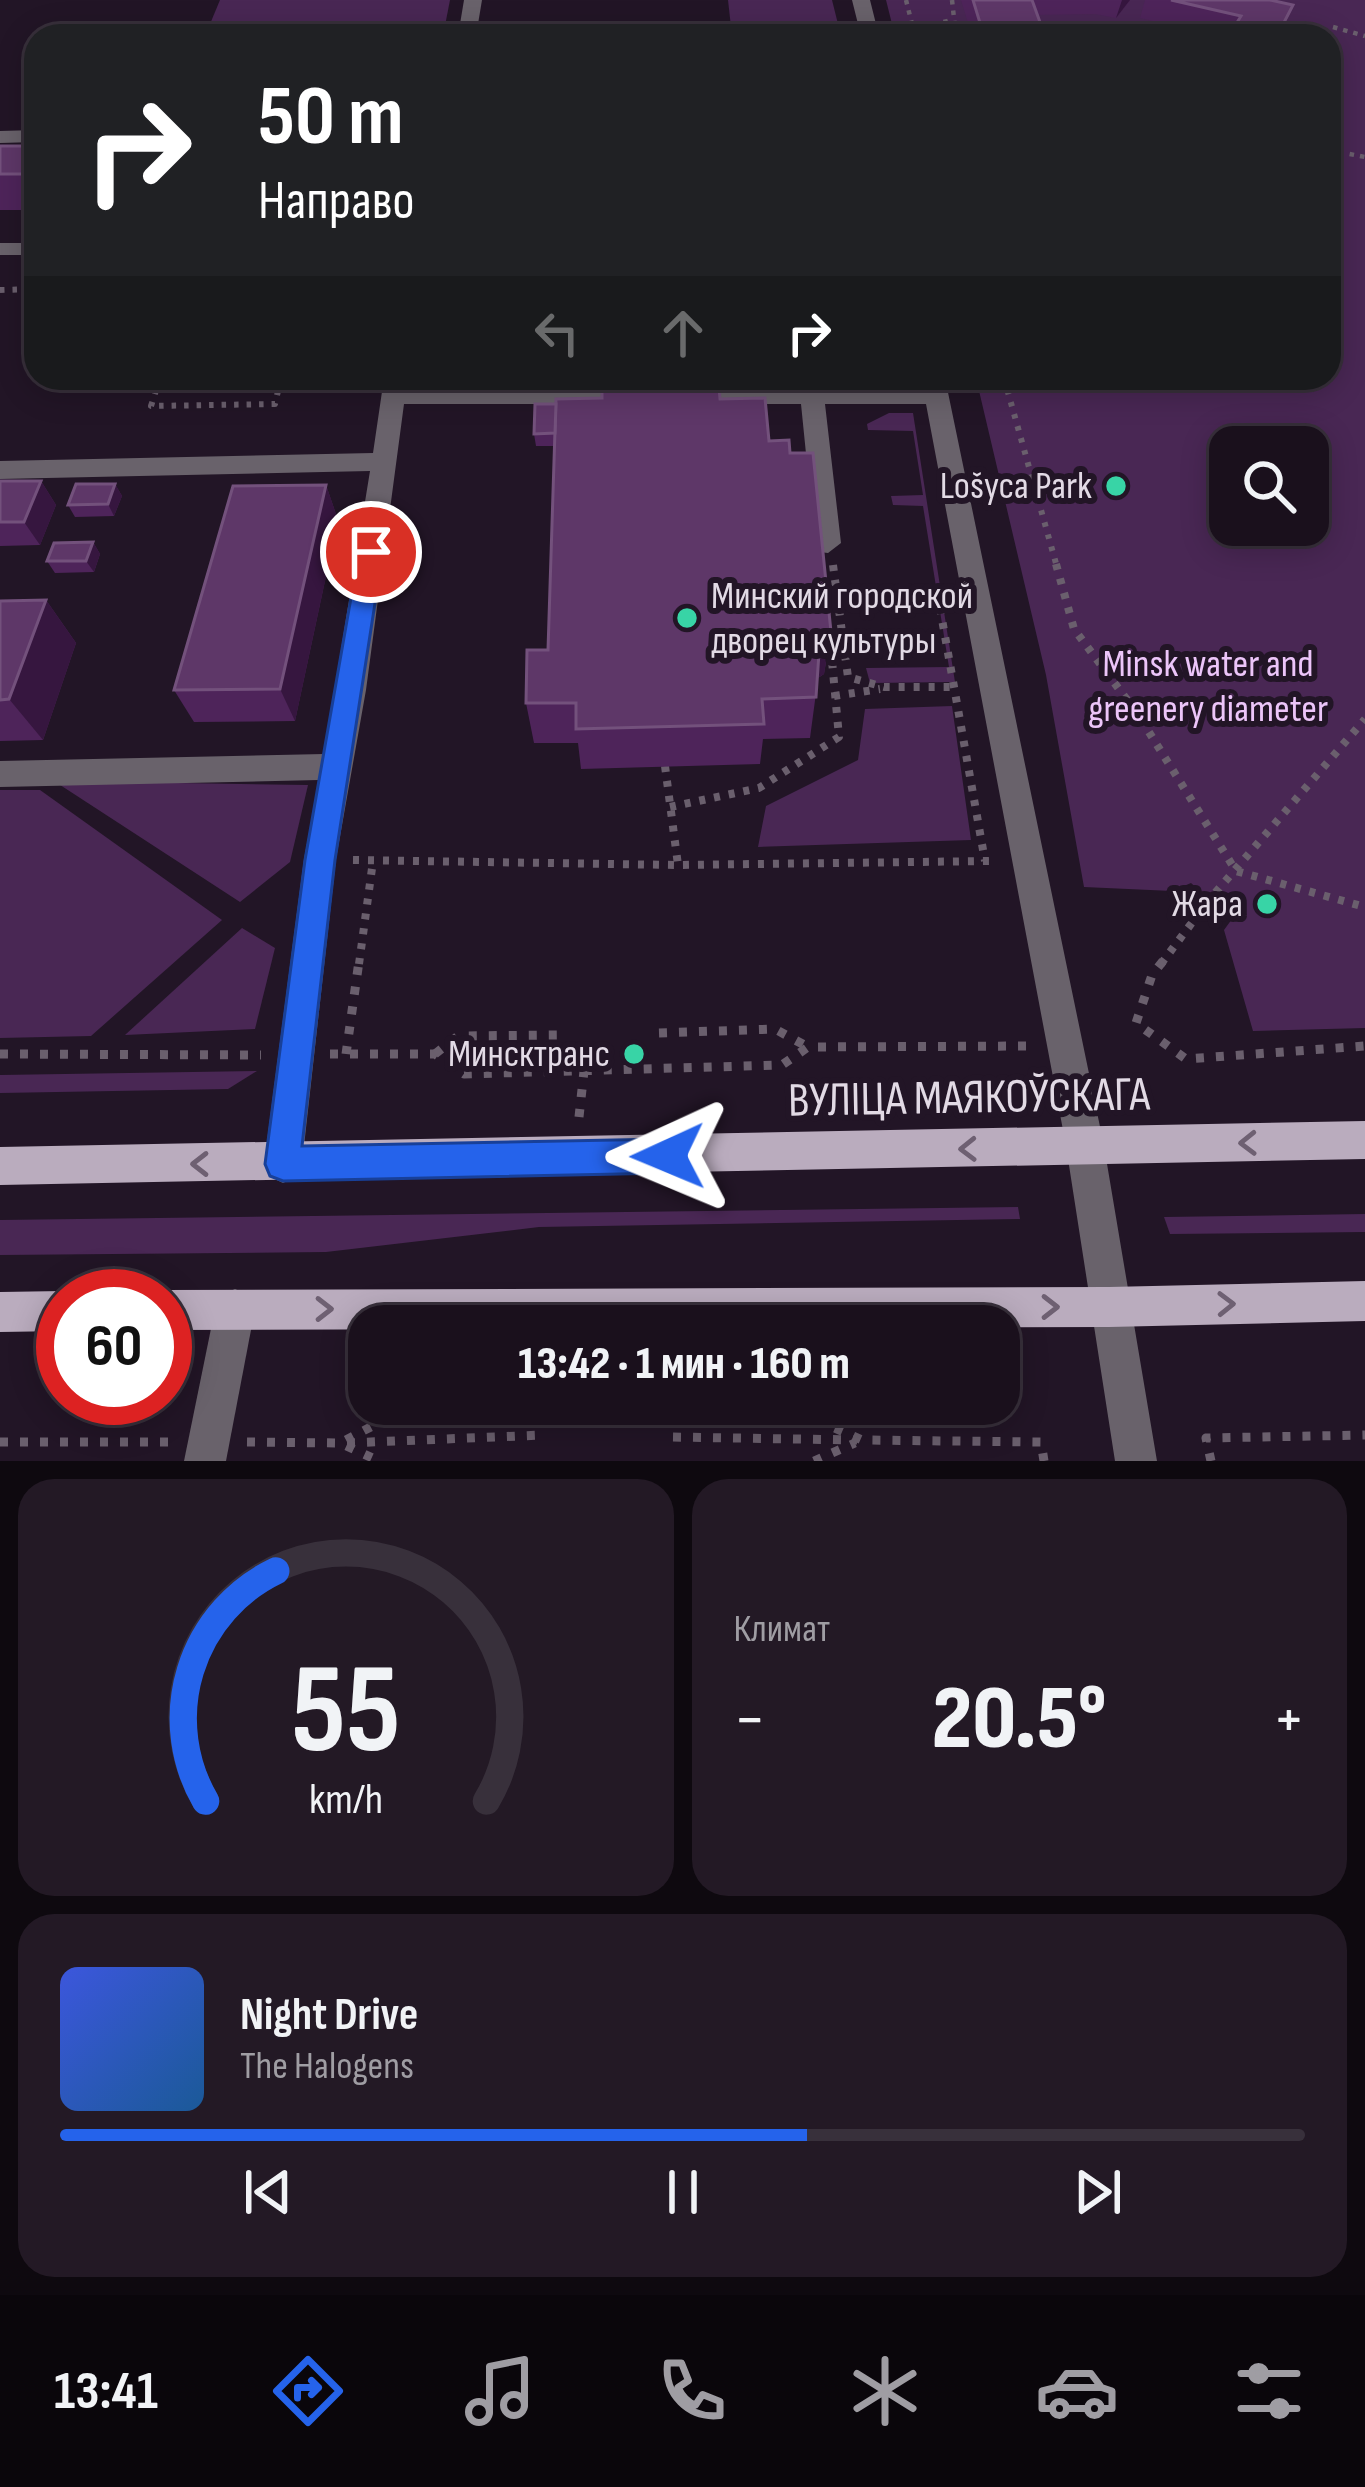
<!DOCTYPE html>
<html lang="ru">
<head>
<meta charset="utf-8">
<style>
	:root { --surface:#1a101c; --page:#231925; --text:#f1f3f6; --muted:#9f9da3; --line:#38303b; --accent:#2563eb }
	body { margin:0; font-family:"Sofia Sans Condensed",sans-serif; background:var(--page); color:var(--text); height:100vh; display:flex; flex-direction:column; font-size:45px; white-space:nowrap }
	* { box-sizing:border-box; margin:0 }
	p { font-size:39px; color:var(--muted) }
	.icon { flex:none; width:66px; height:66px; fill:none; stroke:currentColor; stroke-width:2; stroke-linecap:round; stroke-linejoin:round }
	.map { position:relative; height:1461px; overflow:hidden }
	.drawer { display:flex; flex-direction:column; gap:18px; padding:18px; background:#0e090f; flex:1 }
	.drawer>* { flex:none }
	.banner { position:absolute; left:24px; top:24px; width:1317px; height:366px; border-radius:36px; box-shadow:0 6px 30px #0003,0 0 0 3px var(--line); background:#202124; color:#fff; overflow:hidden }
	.buttons { position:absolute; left:1209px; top:426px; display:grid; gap:24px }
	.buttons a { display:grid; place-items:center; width:120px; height:120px; border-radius:24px; background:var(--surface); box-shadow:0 6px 30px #0003,0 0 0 3px var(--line); font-size:60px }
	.speed { position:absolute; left:36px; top:1269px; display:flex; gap:24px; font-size:60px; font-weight:700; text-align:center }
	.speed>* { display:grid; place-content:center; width:156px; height:156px; border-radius:50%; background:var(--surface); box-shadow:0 6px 30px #0003,0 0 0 3px var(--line); line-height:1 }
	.speed .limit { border:18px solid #d22; background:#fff; color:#111 }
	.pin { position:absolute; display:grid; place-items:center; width:102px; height:102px; color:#fff; margin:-51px; border:6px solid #fff; border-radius:50%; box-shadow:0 3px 12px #0007 }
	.me { position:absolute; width:132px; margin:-66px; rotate:269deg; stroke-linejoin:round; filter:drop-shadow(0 0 9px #0008) }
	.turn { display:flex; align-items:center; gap:42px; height:252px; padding:0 36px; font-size:54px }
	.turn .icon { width:156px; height:156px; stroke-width:2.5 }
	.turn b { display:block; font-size:84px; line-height:102px }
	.lanes { display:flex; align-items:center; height:114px; padding:0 36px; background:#0003; justify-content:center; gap:60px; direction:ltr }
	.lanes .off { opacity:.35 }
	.big { font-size:90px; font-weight:800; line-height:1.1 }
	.drawer .card { flex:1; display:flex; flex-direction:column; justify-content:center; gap:18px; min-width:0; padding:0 42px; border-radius:36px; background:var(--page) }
	.drawer .dial { align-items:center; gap:0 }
	.dial svg { height:312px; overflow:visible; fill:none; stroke:var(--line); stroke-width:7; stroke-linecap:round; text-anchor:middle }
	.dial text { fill:var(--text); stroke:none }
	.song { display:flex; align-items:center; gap:36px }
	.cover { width:144px; height:144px; border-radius:18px; background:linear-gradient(135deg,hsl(230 70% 55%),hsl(210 70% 35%)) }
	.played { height:12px; border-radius:6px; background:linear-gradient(90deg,var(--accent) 60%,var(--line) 60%) }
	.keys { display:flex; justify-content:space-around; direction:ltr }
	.heat { display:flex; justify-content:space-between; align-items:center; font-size:66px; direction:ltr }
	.drawer .tiles { flex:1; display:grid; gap:18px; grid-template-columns:1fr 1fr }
	.card:last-child { grid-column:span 2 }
	.trip { position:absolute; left:348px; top:1305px; width:672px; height:120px; border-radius:36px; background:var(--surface); box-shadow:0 6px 30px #0003,0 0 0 3px var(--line); font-weight:800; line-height:120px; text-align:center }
	.tabs { display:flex; height:192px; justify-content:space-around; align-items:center; background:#0a060b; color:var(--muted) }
	.tabs .icon { width:84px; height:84px }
	.tabs .current { color:var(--accent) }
	.tabs b { font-size:54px; color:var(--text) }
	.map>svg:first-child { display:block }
</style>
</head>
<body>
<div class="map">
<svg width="1365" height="1461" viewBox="0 0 1365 1461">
	<rect width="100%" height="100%" fill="#221526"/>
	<g fill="#492754" fill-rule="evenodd">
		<polygon points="220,0 450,0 443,36 205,36"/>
		<polygon points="728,0 832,0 841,36 732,36"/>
		<path d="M 886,0 L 1365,0 L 1365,1028 L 1253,1031 L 1224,930 L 1232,919 L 1191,883 L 1172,891 L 1084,887 L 1046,675 L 976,378 L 1329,378 L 1329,36 L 895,36 ZM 1230,447 L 1308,447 L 1308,525 L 1230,525 Z"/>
		<polygon points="889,413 913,413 955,682 870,683 866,668 949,667 923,506 893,505 891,496 923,495 913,431 868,430 867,424"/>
		<polygon points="952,706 971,840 758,847 766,806 858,760 865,709"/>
		<polygon points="54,781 308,785 290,862 240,902"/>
		<polygon points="0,790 40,790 222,920 91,1036 0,1038"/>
		<polygon points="242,928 275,948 255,1029 125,1035"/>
		<polygon points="257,1071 228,1089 0,1093 0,1075"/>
		<polygon points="1018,1207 1020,1219 539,1227 326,1252 0,1255 0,1220"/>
		<polygon points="1365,1214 1365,1232 1170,1234 1164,1217"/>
	</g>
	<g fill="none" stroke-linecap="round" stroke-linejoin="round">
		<g stroke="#6a5f6d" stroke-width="4.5" stroke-dasharray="4.5 6" stroke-linecap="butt">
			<polyline points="906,0 915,36"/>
			<polyline points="952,0 956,36"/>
			<polyline points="1333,27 1365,36"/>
			<polyline points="913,30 951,20"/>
			<polyline points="1329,150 1365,157"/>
		</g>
		<g stroke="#6a5f6d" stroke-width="6" stroke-dasharray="4.5 8" stroke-linecap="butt">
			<polyline points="0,290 36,289"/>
			<polyline points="160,378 151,406 275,404 281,378"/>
			<polyline points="1004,378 1057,567"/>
		</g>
		<g stroke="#6a5f6d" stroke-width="8" stroke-dasharray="6 9" stroke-linecap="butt">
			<polyline points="1056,564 1074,629 1137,713 1236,871 1365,907"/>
			<polyline points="833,565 848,677 884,687 953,687"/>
			<polyline points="940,608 985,861"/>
			<polyline points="834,696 880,689"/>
			<polyline points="665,766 678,865"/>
			<polyline points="670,807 759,788 839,737 829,628"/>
			<polyline points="353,860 678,865 992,861"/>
			<polyline points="359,964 373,861"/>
			<polyline points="1161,964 1209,900 1365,719"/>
		</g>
		<g stroke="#6a5f6d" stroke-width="9" stroke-dasharray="8 12" stroke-linecap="butt">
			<polyline points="1163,961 1152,975 1136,1023 1186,1059 1365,1046"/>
			<polyline points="659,1033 775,1029 808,1047"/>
			<polyline points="0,1054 261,1055"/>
			<polyline points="330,1054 435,1054 464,1074 782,1065 808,1047 1029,1046"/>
			<polyline points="346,1054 359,961"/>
			<polyline points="435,1054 458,1036 557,1035"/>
			<polyline points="579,1117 584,1071"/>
			<polyline points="780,1404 862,1440 1041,1442 1044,1461"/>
			<polyline points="673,1437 857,1440"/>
			<polyline points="346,1440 414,1404"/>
			<polyline points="0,1442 172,1442"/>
			<polyline points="247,1442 340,1443 379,1461"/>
			<polyline points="347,1443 543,1435"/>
			<polyline points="814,1461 855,1443"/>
			<polyline points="1211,1461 1206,1438 1365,1435"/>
		</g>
		<g fill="#69626b" fill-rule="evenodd">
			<polygon points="464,0 482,0 476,36 458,36"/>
			<polygon points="852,0 870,0 879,36 861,36"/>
			<polygon points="36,130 36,142 0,143 0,131"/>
			<rect x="0" y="243" width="36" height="12"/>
			<polygon points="384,378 408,378 407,388 923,388 921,378 945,378 1104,1146 1157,1461 1115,1461 1066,1146 926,404 825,404 841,543 828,553 802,550 798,543 802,536 814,533 801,404 404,404 366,690 336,859 302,1164 296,1177 283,1183 270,1177 264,1164 304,859 319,780 0,787 0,761 324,754 370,471 0,479 0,461 373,453"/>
			<polygon points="235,1289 249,1295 255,1309 226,1461 184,1461 215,1309 221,1295"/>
		</g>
		<g fill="#baacbe" fill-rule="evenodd">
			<polygon points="1365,1121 1365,1159 0,1185 0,1147"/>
			<polygon points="1365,1281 1365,1321 1109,1327 165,1330 165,1296 151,1296 165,1290 1109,1287"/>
			<polygon points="63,1291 75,1296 63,1296 63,1331 0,1332 0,1292"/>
		</g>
	</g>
	<g fill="#4e245a">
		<polygon points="961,0 1130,0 1116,18 1095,14 1037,15 1045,36 972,36"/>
		<polygon points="1145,0 1270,0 1280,36 1215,36 1140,18"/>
		<rect x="0" y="146" width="36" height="64"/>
		<polygon points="172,378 262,378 258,390 178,392"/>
		<polygon points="720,399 769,441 790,453 831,632 824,674 818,678 810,738 763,739 760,764 581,769 578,743 534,743 526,703 548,650 555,446 536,446 534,434"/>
		<polygon points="0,481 41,481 56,505 40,545 0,546"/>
		<polygon points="115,484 122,496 114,516 75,517 68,505"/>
		<polygon points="326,485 338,520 295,721 194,722 174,690"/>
		<polygon points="93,542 100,554 94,572 55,573 47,561"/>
		<polygon points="46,600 76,643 43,740 0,741 0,601"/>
	</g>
	<g fill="#36163f">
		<polygon points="1122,0 1130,0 1116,18"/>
		<polygon points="253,378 262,378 258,390"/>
		<polygon points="41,481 56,505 40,545 24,522"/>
		<polygon points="115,484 122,496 114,516 108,504"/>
		<polygon points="326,485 338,520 295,721 280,689"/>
		<polygon points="93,542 100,554 94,572 86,561"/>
		<polygon points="46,600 76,643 43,740 9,699"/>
		<polygon points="831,632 824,674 813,681 820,638"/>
	</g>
	<g fill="#5e3768" stroke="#73517c" stroke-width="3">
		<polygon points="973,0 1032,0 1045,36 984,36"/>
		<polygon points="1171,0 1270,0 1293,5 1277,36 1238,36 1230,34 1241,16"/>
		<polygon points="660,30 699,30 698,36 660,36"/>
		<rect x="0" y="146" width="36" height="28"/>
		<polygon points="602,385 719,387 720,399 765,398 769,441 789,440 790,453 813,453 831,632 820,638 816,697 762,699 764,724 576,729 576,703 526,703 527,650 548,650 556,399 602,398"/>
		<polygon points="535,404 556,404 555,433 534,434"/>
		<polygon points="0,481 41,481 24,522 0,522"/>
		<polygon points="76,484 115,484 108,504 68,505"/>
		<polygon points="326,485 280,689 174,690 233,486"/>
		<polygon points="93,542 86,561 47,561 54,543"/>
		<polygon points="46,600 9,699 0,700 0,601"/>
	</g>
	<defs><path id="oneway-chevron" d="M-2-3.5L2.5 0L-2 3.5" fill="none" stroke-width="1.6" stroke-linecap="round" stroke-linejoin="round" transform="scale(3)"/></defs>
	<g stroke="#6e6072">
		<use href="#oneway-chevron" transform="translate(1248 1143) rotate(179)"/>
		<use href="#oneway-chevron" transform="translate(968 1149) rotate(179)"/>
		<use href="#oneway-chevron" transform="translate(200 1164) rotate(180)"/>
		<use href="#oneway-chevron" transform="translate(1226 1304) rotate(-1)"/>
		<use href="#oneway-chevron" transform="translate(1050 1307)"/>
		<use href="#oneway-chevron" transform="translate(324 1309)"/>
	</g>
	<polygon fill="#2563eb" stroke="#184099" stroke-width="3" points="371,543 383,552 335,860 302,1146 668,1139 680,1144 685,1156 680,1168 668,1173 283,1181 270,1176 265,1164 305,860 359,552"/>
	<g fill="#38d4a6" stroke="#221526" stroke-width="4.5">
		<circle cx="1116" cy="486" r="12"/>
		<circle cx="687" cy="618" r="12"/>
		<circle cx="1267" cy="904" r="12"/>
		<circle cx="634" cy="1054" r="12"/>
	</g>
	<g text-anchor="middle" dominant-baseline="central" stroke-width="12" stroke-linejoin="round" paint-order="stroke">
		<g font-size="39" fill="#e2dae5" stroke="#221526" text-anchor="end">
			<text x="1092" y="486">Lošyca Park</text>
			<text x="711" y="596" text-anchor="start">Минский городской<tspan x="711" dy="45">дворец культуры</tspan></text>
			<text x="1243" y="904">Жара</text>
			<text x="610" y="1054">Минсктранс</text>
		</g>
		<g font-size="39" fill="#ecc5f9" stroke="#221526">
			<text x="1208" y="664">Minsk water and<tspan x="1208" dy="45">greenery diameter</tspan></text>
		</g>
		<g font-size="48" fill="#e2dae5" stroke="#221526">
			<text transform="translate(969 1098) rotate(-1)">ВУЛІЦА МАЯКОЎСКАГА</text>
		</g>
	</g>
</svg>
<div class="buttons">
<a><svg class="icon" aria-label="search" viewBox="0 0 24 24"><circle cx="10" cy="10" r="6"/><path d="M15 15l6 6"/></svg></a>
</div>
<div class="speed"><div class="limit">60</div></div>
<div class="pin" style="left:371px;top:552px;background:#d93025"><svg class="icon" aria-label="arrive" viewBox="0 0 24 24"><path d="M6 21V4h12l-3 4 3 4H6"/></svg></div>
<svg class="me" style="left:668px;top:1156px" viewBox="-20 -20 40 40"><path d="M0-17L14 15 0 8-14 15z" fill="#2563eb" stroke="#fff" stroke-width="4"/></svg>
<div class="trip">13:42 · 1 мин · 160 m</div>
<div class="banner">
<div class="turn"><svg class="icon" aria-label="right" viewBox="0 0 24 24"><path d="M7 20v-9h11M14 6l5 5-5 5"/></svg><div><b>50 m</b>Направо</div></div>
<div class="lanes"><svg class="icon off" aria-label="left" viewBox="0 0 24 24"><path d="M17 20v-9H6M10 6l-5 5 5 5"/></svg><svg class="icon off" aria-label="ahead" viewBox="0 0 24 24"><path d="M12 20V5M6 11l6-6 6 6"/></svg><svg class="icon" aria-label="right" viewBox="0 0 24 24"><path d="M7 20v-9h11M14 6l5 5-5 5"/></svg></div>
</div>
</div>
<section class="drawer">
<div class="tiles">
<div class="card dial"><svg viewBox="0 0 100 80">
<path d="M14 69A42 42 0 1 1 86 69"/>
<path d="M14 69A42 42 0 0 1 32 10" stroke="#2563eb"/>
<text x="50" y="56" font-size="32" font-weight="700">55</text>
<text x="50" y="72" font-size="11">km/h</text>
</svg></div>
<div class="card"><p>Климат</p>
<div class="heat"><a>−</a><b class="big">20.5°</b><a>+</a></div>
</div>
<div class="card">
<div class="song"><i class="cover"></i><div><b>Night Drive</b><p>The Halogens</p></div></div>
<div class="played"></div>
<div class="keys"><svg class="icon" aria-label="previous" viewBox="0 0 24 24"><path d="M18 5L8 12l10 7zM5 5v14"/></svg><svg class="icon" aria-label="pause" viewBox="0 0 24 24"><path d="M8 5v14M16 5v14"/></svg><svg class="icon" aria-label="next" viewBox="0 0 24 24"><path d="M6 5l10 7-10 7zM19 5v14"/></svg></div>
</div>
</div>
</section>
<nav class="tabs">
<b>13:41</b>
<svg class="icon current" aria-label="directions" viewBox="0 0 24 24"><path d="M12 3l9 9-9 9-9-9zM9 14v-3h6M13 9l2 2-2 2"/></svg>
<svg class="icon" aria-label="music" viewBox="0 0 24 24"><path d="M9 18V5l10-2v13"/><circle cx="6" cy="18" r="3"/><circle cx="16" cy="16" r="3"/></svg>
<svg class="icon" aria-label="phone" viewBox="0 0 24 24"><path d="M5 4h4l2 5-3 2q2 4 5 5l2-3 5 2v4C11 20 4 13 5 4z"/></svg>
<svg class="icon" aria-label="climate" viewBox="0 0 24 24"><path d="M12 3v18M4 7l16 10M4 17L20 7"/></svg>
<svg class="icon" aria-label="car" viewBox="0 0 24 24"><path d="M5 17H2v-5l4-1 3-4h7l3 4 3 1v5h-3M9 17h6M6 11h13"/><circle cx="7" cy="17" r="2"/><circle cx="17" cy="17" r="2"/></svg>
<svg class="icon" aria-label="filters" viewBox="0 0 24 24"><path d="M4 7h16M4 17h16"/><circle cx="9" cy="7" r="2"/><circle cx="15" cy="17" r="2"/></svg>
</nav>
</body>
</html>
